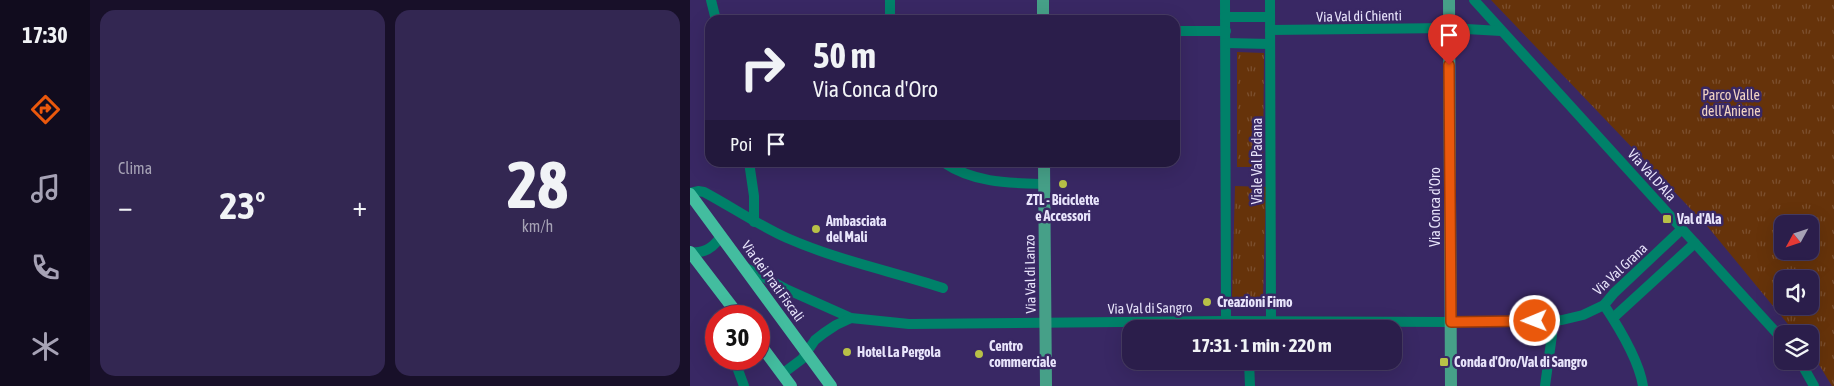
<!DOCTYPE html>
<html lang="it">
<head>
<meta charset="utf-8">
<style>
	:root { --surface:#2b1e4b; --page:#332752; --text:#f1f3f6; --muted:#a6a2b5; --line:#473c63; --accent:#ea580c }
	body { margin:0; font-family:"Asap Condensed",sans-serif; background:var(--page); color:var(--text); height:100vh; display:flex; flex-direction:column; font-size:19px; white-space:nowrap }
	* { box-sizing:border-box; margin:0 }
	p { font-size:16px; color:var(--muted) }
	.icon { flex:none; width:28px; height:28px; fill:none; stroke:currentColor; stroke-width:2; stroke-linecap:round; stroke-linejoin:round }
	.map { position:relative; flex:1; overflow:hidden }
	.drawer { display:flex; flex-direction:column; gap:10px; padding:10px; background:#181029; width:600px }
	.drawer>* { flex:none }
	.top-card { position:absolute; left:15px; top:15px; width:475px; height:152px; border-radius:15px; box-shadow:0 5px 20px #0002,0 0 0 1px var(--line); background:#2b1e4b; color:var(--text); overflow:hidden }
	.needle { width:32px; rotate:230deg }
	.buttons { position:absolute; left:1084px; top:215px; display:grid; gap:10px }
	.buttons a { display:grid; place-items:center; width:45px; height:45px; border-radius:10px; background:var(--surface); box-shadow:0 5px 20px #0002,0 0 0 1px var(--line); font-size:25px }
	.speed { position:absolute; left:15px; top:305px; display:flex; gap:10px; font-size:25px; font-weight:700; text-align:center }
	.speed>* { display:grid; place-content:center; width:65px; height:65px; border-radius:50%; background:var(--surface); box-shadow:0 5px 20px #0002,0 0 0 1px var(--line); line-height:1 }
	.speed .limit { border:8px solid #d22; background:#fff; color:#111 }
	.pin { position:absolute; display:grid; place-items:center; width:42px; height:42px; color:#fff; margin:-51px -21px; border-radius:50% 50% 50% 0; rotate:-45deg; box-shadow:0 0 5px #0007 }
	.pin .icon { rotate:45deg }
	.me { position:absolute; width:55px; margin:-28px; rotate:269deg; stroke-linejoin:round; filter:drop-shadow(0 0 4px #0008) }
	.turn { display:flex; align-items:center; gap:18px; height:105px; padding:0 25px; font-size:22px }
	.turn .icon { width:65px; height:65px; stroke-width:2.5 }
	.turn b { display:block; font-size:35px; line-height:42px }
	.then { display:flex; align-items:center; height:48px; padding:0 25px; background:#0003; gap:10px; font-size:19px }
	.big { font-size:38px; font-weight:700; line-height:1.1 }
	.drawer .tile { flex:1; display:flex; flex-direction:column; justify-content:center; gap:8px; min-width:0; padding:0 18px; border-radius:15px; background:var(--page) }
	.drawer .dial { align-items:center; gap:0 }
	.dial b { font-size:65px; line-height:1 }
	.heat { display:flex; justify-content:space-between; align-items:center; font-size:28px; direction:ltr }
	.drawer .tiles { flex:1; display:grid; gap:10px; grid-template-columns:repeat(2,1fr) }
	.trip { position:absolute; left:432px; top:320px; width:280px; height:50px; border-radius:15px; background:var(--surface); box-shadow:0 5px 20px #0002,0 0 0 1px var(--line); font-weight:700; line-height:50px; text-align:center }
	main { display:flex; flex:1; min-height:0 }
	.tabs { display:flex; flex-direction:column; width:90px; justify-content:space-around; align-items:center; background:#110c1e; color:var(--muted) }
	.tabs .icon { width:35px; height:35px }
	.tabs .on { color:var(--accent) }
	.tabs b { font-size:22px; color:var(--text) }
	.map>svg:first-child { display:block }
</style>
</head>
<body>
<main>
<nav class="tabs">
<b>17:30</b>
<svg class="icon on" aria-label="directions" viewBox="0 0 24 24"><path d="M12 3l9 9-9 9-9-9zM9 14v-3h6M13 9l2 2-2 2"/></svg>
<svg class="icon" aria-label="music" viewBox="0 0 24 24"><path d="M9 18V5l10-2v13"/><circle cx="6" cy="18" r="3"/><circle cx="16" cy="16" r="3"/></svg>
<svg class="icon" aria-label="phone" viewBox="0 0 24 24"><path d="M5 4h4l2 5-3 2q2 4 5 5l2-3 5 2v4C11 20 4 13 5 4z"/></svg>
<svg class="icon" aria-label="climate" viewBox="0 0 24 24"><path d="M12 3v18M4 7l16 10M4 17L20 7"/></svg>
</nav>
<section class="drawer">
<div class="tiles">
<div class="tile"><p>Clima</p>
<div class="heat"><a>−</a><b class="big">23°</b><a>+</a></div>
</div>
<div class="tile dial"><b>28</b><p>km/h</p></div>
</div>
</section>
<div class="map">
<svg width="1144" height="386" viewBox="0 0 1144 386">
	<defs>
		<pattern id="park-tufts" width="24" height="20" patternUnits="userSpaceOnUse" patternTransform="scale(1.25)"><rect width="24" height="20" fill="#66330a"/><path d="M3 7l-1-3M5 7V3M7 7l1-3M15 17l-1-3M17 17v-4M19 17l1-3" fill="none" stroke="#7c502f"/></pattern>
	</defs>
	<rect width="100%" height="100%" fill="#392864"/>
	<g fill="url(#park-tufts)" fill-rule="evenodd">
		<path d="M 801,0 L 1144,0 L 1144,386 L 1142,386 L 1120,350 L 1120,334 L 1106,334 L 1018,227 ZM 1092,224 L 1120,224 L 1120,251 L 1092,251 ZM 1092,279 L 1120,279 L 1120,306 L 1092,306 Z"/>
		<polygon points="547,52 574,53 573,167 547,167"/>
		<polygon points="545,186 576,187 573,299 542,299"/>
	</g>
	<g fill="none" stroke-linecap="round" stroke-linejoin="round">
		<g stroke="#008169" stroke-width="10">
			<polyline points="21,0 26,20"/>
			<polyline points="535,0 536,321"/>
			<polyline points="580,0 581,322"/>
			<polyline points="784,0 1092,339"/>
			<polyline points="535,17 580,17"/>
			<polyline points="200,20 200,0"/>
			<polyline points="580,30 759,28 811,31"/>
			<polyline points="485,31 536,31"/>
			<polyline points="536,43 580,44"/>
			<polyline points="59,162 64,196 64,222"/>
			<path d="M 253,162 C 284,183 318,183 354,184"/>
			<path d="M 0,193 L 8,191 L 14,192 C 42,207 68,225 97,238 C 147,260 201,271 253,288"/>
			<path d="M 1,252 C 15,254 24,247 31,236"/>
			<polyline points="54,267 96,289 161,318 219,324 536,321 761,322 872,320 893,315 914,305 924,293 992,229"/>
			<path d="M 914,305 C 928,326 949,361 953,386"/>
			<polyline points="34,316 43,308"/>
			<polyline points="923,318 1005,243"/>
			<polyline points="44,359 54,386"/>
			<polyline points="559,361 560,386"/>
			<polyline points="1110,361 1124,386"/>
			<polyline points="92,374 112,359 125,340 134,333 146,325 161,318"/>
			<polyline points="855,386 862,335 862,320"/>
		</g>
		<g stroke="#46a088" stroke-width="12">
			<polyline points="759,0 761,386"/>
			<polyline points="353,20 353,0"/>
			<polyline points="354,162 356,386"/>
		</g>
		<g stroke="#43bd9f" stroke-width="12">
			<polyline points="0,194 141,386"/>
			<polyline points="0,252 49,316"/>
			<polyline points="69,343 101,386"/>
		</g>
	</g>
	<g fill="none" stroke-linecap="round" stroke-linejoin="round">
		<g stroke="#983908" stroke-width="12">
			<polyline id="route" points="759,65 761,322 845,321"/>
		</g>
		<use href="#route" stroke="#ea580c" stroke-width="9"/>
	</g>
	<g fill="#b8c147" stroke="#392864" stroke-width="2">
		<circle cx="373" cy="184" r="5"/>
		<rect x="972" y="214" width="10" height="10" rx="2.5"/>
		<circle cx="126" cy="229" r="5"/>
		<circle cx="517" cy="302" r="5"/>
		<circle cx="157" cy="352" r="5"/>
		<circle cx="289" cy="354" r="5"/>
		<rect x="749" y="357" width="10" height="10" rx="2.5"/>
	</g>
	<g text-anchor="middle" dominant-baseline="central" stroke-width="5" stroke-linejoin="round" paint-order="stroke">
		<g font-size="14" fill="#e8e4fb" stroke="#392864">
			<text transform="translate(669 16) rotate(-1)">Via Val di Chienti</text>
			<text transform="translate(567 161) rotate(-90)">Viale Val Padana</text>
			<text transform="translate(962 175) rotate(48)">Via Val D'Ala</text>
			<text transform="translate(745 207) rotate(-90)">Via Conca d'Oro</text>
			<text transform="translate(930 269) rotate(-43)">Via Val Grana</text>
			<text transform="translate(340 274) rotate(-91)">Via Val di Lanzo</text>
			<text transform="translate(83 281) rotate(54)">Via dei Prati Fiscali</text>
			<text transform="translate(460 308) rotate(-1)">Via Val di Sangro</text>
		</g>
		<g font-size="14" fill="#f1d4c3" stroke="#392864">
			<text x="1041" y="95">Parco Valle<tspan x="1041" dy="16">dell'Aniene</tspan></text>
		</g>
		<g font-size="14" font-weight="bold" fill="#e8e4fb" stroke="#392864" text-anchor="start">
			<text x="373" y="200" text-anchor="middle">ZTL - Biciclette<tspan x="373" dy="16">e Accessori</tspan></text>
			<text x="987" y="219">Val d'Ala</text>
			<text x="136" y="221">Ambasciata<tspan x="136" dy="16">del Mali</tspan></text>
			<text x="527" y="302">Creazioni Fimo</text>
			<text x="299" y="346">Centro<tspan x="299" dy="16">commerciale</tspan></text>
			<text x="167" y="352">Hotel La Pergola</text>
			<text x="764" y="362">Conda d'Oro/Val di Sangro</text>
		</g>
	</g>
</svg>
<div class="buttons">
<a><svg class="needle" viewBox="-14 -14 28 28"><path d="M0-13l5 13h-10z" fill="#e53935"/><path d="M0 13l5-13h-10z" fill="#a6a2b5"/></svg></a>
<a><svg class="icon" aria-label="sound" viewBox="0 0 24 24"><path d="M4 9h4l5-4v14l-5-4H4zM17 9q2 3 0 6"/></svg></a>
<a><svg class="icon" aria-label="layers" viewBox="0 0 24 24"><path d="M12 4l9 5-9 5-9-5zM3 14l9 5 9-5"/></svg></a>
</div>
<div class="speed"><div class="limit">30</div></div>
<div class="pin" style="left:759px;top:65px;background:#d93025"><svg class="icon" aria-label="arrive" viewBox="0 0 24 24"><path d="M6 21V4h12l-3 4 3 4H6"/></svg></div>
<svg class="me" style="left:845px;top:321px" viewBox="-20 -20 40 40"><circle r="17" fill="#ea580c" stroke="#fff" stroke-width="3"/><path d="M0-11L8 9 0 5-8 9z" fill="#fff"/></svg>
<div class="trip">17:31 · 1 min · 220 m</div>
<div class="top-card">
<div class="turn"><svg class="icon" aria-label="right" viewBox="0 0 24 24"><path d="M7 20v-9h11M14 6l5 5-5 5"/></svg><div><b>50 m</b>Via Conca d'Oro</div></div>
<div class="then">Poi<svg class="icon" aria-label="arrive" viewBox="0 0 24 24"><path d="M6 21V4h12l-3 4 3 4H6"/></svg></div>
</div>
</div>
</main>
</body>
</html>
